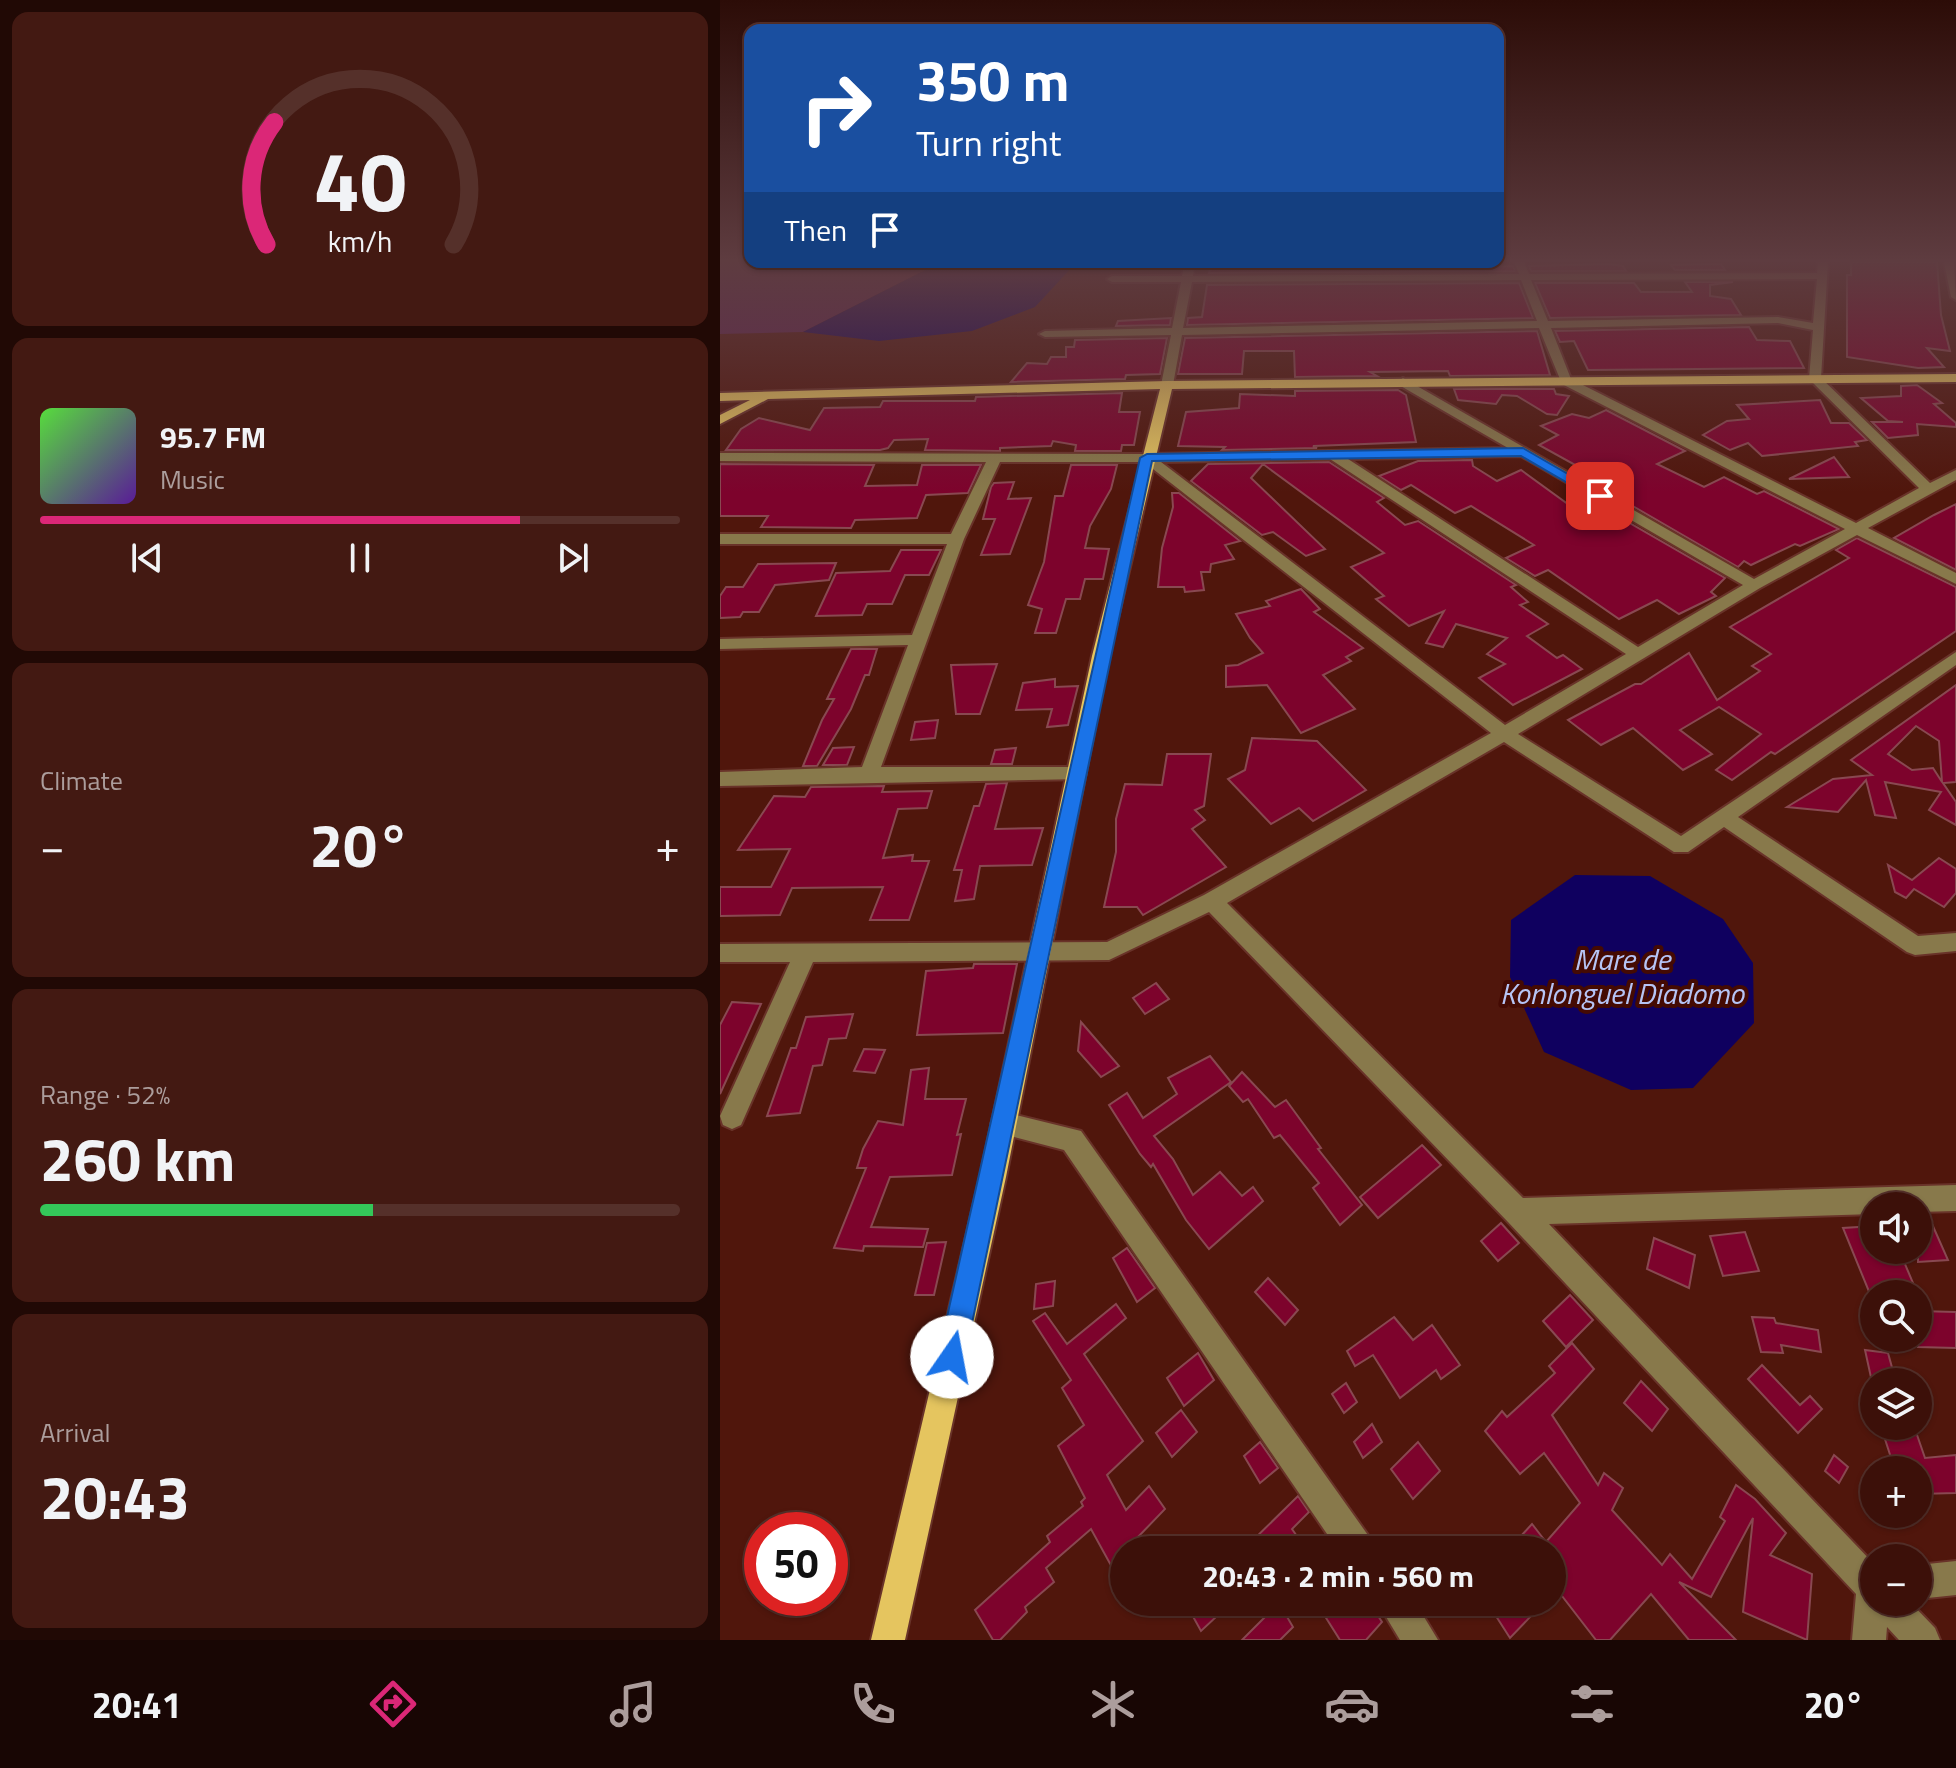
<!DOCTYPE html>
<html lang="en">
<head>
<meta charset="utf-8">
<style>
	:root { --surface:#3c1009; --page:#431912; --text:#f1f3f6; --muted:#ac9d9c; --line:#55302a; --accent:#db2777 }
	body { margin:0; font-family:"Titillium Web",sans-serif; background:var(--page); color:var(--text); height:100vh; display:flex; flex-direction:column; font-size:30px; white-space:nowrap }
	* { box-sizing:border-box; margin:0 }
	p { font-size:26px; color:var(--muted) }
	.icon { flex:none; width:44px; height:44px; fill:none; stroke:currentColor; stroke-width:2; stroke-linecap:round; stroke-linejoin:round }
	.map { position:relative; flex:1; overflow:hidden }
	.sheet { display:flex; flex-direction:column; gap:12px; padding:12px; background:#210905; width:720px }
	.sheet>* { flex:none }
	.hud { position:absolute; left:24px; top:24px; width:760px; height:244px; border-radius:16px; box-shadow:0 2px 6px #0004,0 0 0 2px var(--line); background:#1a4fa0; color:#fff; overflow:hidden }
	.controls { position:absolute; left:1140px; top:1192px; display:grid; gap:16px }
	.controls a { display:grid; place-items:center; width:72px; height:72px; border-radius:50%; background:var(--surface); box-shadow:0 2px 6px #0004,0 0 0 2px var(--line); font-size:40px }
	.speed { position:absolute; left:24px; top:1512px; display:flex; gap:16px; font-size:40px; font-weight:700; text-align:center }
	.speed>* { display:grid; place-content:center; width:104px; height:104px; border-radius:50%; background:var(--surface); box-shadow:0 2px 6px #0004,0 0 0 2px var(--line); line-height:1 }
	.speed .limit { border:12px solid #d22; background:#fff; color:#111 }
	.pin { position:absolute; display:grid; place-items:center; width:68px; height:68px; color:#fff; margin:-34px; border-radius:16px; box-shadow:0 4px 12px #0006 }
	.me { position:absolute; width:88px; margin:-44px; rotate:12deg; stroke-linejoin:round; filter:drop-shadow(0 0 6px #0008) }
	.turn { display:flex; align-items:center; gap:28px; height:168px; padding:0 40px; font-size:36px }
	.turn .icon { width:104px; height:104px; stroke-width:2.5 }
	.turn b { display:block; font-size:56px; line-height:68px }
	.then { display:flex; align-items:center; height:76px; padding:0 40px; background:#0003; gap:16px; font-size:30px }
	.big { font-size:60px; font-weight:700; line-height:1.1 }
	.sheet .tile { flex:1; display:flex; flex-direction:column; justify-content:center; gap:12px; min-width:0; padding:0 28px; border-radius:16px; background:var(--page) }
	.sheet .dial { align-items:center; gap:0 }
	.dial svg { height:208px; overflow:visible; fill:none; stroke:var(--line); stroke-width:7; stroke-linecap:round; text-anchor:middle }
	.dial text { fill:var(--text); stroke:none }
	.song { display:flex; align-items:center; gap:24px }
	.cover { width:96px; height:96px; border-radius:12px; background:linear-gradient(135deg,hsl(110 70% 55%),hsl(270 70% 35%)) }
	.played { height:8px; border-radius:4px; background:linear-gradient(90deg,var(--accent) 75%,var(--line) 75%) }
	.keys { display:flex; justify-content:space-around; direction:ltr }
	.heat { display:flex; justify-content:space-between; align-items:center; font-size:44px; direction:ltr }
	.charge { height:12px; border-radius:6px; background:linear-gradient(90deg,#34c759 52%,var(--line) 0) }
	.trip { position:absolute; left:390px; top:1536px; width:456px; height:80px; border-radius:40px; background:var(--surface); box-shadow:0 2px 6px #0004,0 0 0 2px var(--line); font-weight:700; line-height:80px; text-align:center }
	.dock { display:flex; height:128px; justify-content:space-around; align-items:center; background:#180604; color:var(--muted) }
	.dock .icon { width:56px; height:56px }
	.dock .current { color:var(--accent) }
	.dock b { font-size:36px; color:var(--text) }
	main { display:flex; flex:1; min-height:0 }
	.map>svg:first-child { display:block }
</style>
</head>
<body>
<main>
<section class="sheet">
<div class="tile dial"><svg viewBox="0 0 100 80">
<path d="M14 69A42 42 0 1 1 86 69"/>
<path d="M14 69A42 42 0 0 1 17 22" stroke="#db2777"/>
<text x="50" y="56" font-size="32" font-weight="700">40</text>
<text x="50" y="72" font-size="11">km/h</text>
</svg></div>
<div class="tile">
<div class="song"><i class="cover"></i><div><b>95.7 FM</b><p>Music</p></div></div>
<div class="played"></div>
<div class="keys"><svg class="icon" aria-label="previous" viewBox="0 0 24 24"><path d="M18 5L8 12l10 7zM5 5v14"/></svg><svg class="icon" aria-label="pause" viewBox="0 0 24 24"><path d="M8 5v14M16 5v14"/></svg><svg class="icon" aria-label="next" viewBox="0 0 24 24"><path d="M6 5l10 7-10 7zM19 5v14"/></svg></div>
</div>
<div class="tile"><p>Climate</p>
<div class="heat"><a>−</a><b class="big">20°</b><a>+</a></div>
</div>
<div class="tile"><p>Range · 52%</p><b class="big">260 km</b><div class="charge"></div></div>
<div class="tile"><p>Arrival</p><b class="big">20:43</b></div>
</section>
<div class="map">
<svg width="1236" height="1640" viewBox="0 0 1236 1640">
	<rect width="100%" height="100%" fill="#50160c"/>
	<polygon fill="#5d2256" points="0,262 221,262 83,332 0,334"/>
	<g fill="#0f005f">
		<polygon points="221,262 374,262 354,265 315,307 252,331 159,341 83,332"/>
		<polygon points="855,875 930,876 1003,919 1033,963 1034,1023 973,1088 911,1090 824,1052 790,977 791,920"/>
	</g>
	<g fill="#7d032c" stroke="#894851" stroke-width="2" fill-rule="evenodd">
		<polygon points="491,262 539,262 539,267 574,267 574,262 764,264 765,267 793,266 795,271 489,273"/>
		<polygon points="1131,262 1217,262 1221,315 1230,351 1207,348 1224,367 1198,368 1127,357 1127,275 1131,275"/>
		<polygon points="889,264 903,266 906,271 811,271 809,266"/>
		<polygon points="989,264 1001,264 1005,270 955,270 951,265"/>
		<polygon points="965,282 1013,282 990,285 990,296 1011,299 1021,315 830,318 815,283 914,283 921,292 972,292"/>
		<polygon points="799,283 813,318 467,325 468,318 482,317 487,285"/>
		<polygon points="451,318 450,325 396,326 398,321"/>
		<polygon points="1029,327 1037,340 1070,341 1084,368 868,370 854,341 840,342 835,331"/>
		<polygon points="817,331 830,375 730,376 728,371 650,372 657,376 575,377 574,351 524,351 522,374 458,374 465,338"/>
		<polygon points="447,338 440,374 406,375 405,379 291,382 307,363 327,364 331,357 346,357 346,347 354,347 355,340"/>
		<polygon points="1197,385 1222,403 1214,404 1236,423 1236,427 1197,424 1198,435 1168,438 1152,422 1183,422 1168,421 1141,398 1181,396 1181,386"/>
		<polygon points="734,389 834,389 836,394 849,396 837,415 827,414 797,396 782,395 776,404 738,400"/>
		<polygon points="678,390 686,395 696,442 593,446 597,448 502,450 505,447 458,446 466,412 519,408 520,394 575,396 575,391"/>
		<polygon points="402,393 399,412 420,412 414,445 402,445 401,451 355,451 356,445 333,441 331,446 280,448 280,451 205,450 208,439 174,440 168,448 160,450 6,450 21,429 39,418 90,430 104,408 160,407 163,401 255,401 256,397"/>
		<polygon points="1100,400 1111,423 1129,423 1147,440 1135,442 1138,446 1042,456 1028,443 1010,450 983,435 1007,421 1029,419 1017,405"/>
		<polygon points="886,410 965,451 937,464 984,487 1004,477 1037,494 1044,491 1119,529 1080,546 1075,544 1031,565 1024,561 1018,567 885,490 891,487 884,483 886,482 819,445 838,435 821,426 852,414 869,418"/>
		<polygon points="1114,457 1129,477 1069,479"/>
		<polygon points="752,460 753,466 777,481 801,470 852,507 868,499 1005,578 991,592 996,596 959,614 937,600 899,619 828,570 815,576 786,558 814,545 751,506 735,513 691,485 681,490 659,476 698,461"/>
		<polygon points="609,462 664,498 657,502 685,525 698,521 796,585 791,587 808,602 800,605 828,624 807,636 837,658 843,655 862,669 793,705 759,678 785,664 767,654 787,638 736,624 723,647 706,643 724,611 689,626 656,599 664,596 631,567 664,553 543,464 531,478 605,549 586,556 553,532 542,535 471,481 488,464"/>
		<polygon points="0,464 154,465 145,486 197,485 202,465 261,465 248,493 206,495 197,518 135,520 131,528 41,527 48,516 0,516"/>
		<polygon points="351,465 397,465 391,489 370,526 365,548 389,549 383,579 365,579 360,599 346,599 336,633 315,633 322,609 308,605 324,562 335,496 343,496"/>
		<polygon points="294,482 288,499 311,498 290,554 261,555 275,519 263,519 271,487 274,483"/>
		<polygon points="452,493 459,493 520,541 505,545 514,559 491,564 490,572 481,572 484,590 465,592 464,587 438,587 442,548 453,507"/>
		<polygon points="1236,504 1236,570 1174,538 1214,515"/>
		<polygon points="1137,538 1236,587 1236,631 1055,754 1051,752 1012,780 996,770 1041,734 999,707 960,730 992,754 963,770 913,728 881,745 848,720 915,684 921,684 969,653 997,700 1040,671 1032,666 1051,654 1010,627 1129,558 1116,550"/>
		<polygon points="181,550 221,550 209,575 185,575 172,604 147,604 142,615 96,616 116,573 170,571"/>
		<polygon points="116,563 109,580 55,585 39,612 23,612 20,617 0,618 0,596 6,587 23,587 38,564"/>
		<polygon points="581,589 600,609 594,612 643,648 626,657 631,661 603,675 635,709 581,733 547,685 506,687 506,666 518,665 543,653 530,638 516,614 550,606 546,601"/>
		<polygon points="131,649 157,649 149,675 145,675 131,709 97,766 83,766 102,720 114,699 107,699"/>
		<polygon points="277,664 260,714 236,714 231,665"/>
		<polygon points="335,679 335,687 358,686 348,725 327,727 332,709 296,710 303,683"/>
		<path d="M 1236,685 L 1236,782 L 1223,783 L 1236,802 L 1236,825 L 1209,810 L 1221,792 L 1165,782 L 1176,818 L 1155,815 L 1146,780 L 1118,812 L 1067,807 L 1113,779 L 1152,775 L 1131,760 ZM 1196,726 L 1219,741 L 1222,782 L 1213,768 L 1192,770 L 1168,754 Z"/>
		<polygon points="218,720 215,738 191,740 195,722"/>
		<polygon points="532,738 597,741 646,790 593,821 579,808 551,824 508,779 525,770"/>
		<polygon points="134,747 127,765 103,765 113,748"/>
		<polygon points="296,748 292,764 271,764 275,750"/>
		<polygon points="447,754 491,754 484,806 475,810 485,820 472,829 506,867 423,915 417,907 384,907 396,852 396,819 405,784 442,785"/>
		<polygon points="287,783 275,829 323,828 312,865 260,866 254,899 235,901 242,870 234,870 254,806 259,806 266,784"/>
		<polygon points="164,786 162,792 212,791 207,808 178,809 163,858 193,855 192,861 209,861 189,920 150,920 163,887 72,888 60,915 0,916 0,887 51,887 70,849 18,850 54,796 85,797 91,787"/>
		<polygon points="1219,858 1236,869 1236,893 1224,907 1194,889 1186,898 1175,892 1168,865 1192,880"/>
		<polygon points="254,964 297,964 283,1033 197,1035 206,971 253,968"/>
		<polygon points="436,983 449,999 425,1014 413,998"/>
		<polygon points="12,1002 41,1004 0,1094 0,1025"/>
		<polygon points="133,1014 126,1038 109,1039 102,1065 93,1066 80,1113 47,1116 71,1048 76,1048 86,1017"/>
		<polygon points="361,1022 399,1066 381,1077 358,1051"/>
		<polygon points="144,1049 165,1050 155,1073 134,1071"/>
		<polygon points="490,1056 511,1082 434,1136 453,1159 473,1195 500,1172 522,1196 533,1187 543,1201 489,1249 466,1220 433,1164 431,1167 420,1154 389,1105 407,1093 423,1118 457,1094 448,1078"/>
		<polygon points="209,1068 205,1099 246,1099 237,1135 241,1134 232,1175 170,1177 151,1227 208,1229 203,1247 144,1246 143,1251 114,1248 146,1168 137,1168 143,1149 158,1121 183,1125 191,1070"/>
		<polygon points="522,1072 555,1107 566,1100 601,1148 598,1149 642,1205 620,1225 593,1188 599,1183 560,1135 554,1138 528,1099 523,1102 509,1086"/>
		<polygon points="702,1145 721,1165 658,1218 640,1197"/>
		<polygon points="781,1223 799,1243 778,1261 761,1241"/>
		<polygon points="1212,1224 1228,1260 1198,1262 1198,1225"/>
		<polygon points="1154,1226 1154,1250 1179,1250 1196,1290 1150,1294 1123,1228"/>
		<polygon points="1025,1232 1039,1271 1003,1276 990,1236"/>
		<polygon points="934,1238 975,1255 969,1288 927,1269"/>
		<polygon points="226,1242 214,1295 195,1295 207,1243"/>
		<polygon points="407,1248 435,1288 417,1302 393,1258"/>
		<polygon points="548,1278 578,1310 565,1325 535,1292"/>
		<polygon points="335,1281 333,1306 314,1309 316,1284"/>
		<polygon points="850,1295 873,1320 846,1347 823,1321"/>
		<polygon points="396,1304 406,1318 364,1354 423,1441 387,1475 406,1510 429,1486 445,1509 416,1539 422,1550 404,1550 404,1589 371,1529 326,1568 334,1582 305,1607 307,1612 280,1640 273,1640 255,1610 330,1542 327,1536 363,1506 361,1502 365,1498 338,1446 364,1425 342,1388 351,1380 313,1321 325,1313 347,1344"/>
		<polygon points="1198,1311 1236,1312 1236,1348 1198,1347"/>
		<polygon points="674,1317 693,1340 712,1325 740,1365 721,1379 716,1370 680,1398 653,1355 635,1366 627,1351"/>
		<polygon points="1032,1317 1054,1318 1056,1323 1098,1330 1101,1352 1061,1345 1063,1353 1041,1352"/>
		<polygon points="852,1343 874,1369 832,1415 878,1485 884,1473 903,1488 892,1510 942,1565 950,1554 972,1579 1005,1521 1000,1517 1016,1485 1035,1499 1066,1533 1050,1555 1092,1574 1087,1640 1023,1612 1033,1518 991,1597 959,1582 1016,1640 969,1640 931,1594 890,1640 876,1640 832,1583 832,1550 788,1550 812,1524 826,1542 860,1503 824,1453 800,1474 765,1431 782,1411 787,1417 835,1373 829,1366"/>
		<polygon points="1145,1350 1168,1353 1176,1382 1152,1382"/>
		<polygon points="478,1353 494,1380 464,1406 447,1378"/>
		<polygon points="1042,1365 1080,1405 1090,1396 1102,1409 1078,1433 1028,1379"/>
		<polygon points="921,1381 948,1409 932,1431 904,1403"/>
		<polygon points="626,1383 637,1402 624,1413 612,1394"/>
		<polygon points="461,1410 477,1432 452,1457 436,1433"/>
		<polygon points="652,1424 662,1442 643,1458 634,1442"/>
		<polygon points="1196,1432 1205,1458 1236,1455 1236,1493 1198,1494 1198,1470 1175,1470 1163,1433"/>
		<polygon points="540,1442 558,1468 540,1483 524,1456"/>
		<polygon points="698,1442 720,1471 693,1499 671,1469"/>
		<polygon points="1114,1455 1128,1467 1119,1483 1105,1471"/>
		<polygon points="578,1496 589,1512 572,1529 579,1539 567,1550 523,1550"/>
		<polygon points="465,1602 512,1602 481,1631"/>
		<polygon points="596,1602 649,1602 662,1622 646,1640 620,1640"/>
		<polygon points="767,1602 803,1602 812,1615 790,1638"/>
		<polygon points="559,1603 573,1627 560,1640 522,1640"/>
	</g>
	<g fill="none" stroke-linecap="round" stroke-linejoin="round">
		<g stroke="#693329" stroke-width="4">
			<g id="minor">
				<path d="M 465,262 L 475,262 L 473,276 L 799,274 L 794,262 L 804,262 L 809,274 L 1097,273 L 1098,262 L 1108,262 L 1101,378 L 1210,483 L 1236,470 L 1236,480 L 1148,528 L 1236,573 L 1236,584 L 1137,535 L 1040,588 L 798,734 L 961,836 L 1236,652 L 1236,665 L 1018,817 L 1198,936 L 1236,933 L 1236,951 L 1195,955 L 1187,952 L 1004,827 L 968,852 L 954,852 L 784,742 L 507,903 L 803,1198 L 1236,1185 L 1236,1211 L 1198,1212 L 1198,1206 L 1154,1206 L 1154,1214 L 829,1224 L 1154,1564 L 1154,1602 L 1190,1602 L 1215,1628 L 1220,1640 L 1179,1640 L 1167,1627 L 1166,1640 L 1132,1640 L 1136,1594 L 788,1222 L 489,912 L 389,960 L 93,962 L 21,1125 L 12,1129 L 3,1125 L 0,1116 L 70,962 L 0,962 L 0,944 L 387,942 L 484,895 L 771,733 L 424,462 L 280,462 L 244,539 L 161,767 L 356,767 L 366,774 L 363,779 L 0,786 L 0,772 L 142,767 L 188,645 L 0,649 L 0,639 L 192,635 L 227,544 L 0,544 L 0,534 L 231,534 L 266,462 L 0,461 L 0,453 L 427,454 L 788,448 L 679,385 L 677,382 L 683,378 L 1034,579 L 1125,529 L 842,384 L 819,328 L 462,335 L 453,385 L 447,389 L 441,385 L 451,335 L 325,337 L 319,334 L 325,331 L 452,328 L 461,282 L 392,282 L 387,279 L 392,276 L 462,276 ZM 1097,279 L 1093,323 L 1058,317 L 828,321 L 811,280 ZM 801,280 L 817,321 L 463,328 L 472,282 ZM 1058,323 L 1093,330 L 1089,379 L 1199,488 L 1136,523 L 851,379 L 831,328 ZM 801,456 L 1023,585 L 918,647 L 628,459 ZM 610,459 L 906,654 L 785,725 L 441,462 Z"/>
				<polygon points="1224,262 1234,262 1236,300 1231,297"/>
				<polygon points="284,1112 361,1131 650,1538 654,1550 618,1550 344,1150 275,1132 271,1124 275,1116"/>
				<polygon points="1236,1561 1236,1595 1198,1599 1198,1565"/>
				<polygon points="657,1602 695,1602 718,1640 680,1640"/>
			</g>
		</g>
		<g stroke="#693329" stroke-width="4">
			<polygon id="major" points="1236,374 1236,382 452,389 389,656 286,1177 185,1640 151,1640 260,1177 372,656 440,389 48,399 0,424 0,415 30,400 0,401 0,393 447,381"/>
		</g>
		<use href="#minor" fill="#88794b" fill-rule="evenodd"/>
		<use href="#major" fill="#e5c55f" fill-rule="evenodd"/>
	</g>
	<linearGradient id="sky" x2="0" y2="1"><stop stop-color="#2c0c07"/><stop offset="0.53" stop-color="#5e3c40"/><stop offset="1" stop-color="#5e3c40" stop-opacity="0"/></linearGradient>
	<rect width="1236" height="492" fill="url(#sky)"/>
	<polygon fill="#1a73e8" stroke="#114b97" stroke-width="2" points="803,448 886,496 875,499 801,456 432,461 245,1357 241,1367 232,1371 222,1367 218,1357 420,458 427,454"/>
	<g text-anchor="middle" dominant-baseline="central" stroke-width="8" stroke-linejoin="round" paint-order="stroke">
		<g font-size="30" font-style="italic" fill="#b6c4f5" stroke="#440a03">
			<text x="902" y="959">Mare de<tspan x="902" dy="34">Konlonguel Diadomo</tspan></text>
		</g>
	</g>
</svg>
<div class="controls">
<a><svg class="icon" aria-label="sound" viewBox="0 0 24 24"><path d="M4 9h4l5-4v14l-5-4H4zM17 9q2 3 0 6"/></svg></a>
<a><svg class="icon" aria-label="search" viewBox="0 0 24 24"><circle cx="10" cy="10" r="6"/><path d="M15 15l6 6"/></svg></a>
<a><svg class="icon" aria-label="layers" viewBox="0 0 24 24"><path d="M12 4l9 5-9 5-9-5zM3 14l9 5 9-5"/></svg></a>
<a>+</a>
<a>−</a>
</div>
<div class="speed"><div class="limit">50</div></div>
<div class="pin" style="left:880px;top:496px;background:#d93025"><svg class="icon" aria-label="arrive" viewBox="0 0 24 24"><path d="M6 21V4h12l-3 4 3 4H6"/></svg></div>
<svg class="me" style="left:232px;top:1357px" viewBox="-20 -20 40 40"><circle r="19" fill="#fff"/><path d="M0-13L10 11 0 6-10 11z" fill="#1a73e8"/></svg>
<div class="trip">20:43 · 2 min · 560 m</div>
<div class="hud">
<div class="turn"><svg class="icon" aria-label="right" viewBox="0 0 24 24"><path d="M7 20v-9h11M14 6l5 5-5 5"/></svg><div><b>350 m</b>Turn right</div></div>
<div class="then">Then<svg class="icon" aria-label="arrive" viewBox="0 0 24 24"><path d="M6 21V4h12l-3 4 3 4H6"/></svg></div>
</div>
</div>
</main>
<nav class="dock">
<b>20:41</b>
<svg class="icon current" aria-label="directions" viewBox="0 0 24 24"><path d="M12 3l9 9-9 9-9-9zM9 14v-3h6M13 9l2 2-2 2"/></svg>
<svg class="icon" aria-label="music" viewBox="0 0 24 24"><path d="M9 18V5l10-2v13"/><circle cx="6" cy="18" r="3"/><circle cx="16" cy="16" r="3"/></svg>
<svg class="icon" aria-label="phone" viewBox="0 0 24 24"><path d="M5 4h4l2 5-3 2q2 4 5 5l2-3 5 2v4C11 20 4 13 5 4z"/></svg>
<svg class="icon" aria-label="climate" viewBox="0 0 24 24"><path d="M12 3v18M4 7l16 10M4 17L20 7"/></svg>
<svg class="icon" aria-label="car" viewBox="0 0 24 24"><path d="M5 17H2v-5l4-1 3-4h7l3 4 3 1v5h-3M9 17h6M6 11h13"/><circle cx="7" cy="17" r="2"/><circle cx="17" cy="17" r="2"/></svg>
<svg class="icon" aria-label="filters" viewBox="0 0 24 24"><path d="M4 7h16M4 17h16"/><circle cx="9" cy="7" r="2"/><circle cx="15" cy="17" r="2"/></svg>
<b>20°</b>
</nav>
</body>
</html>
